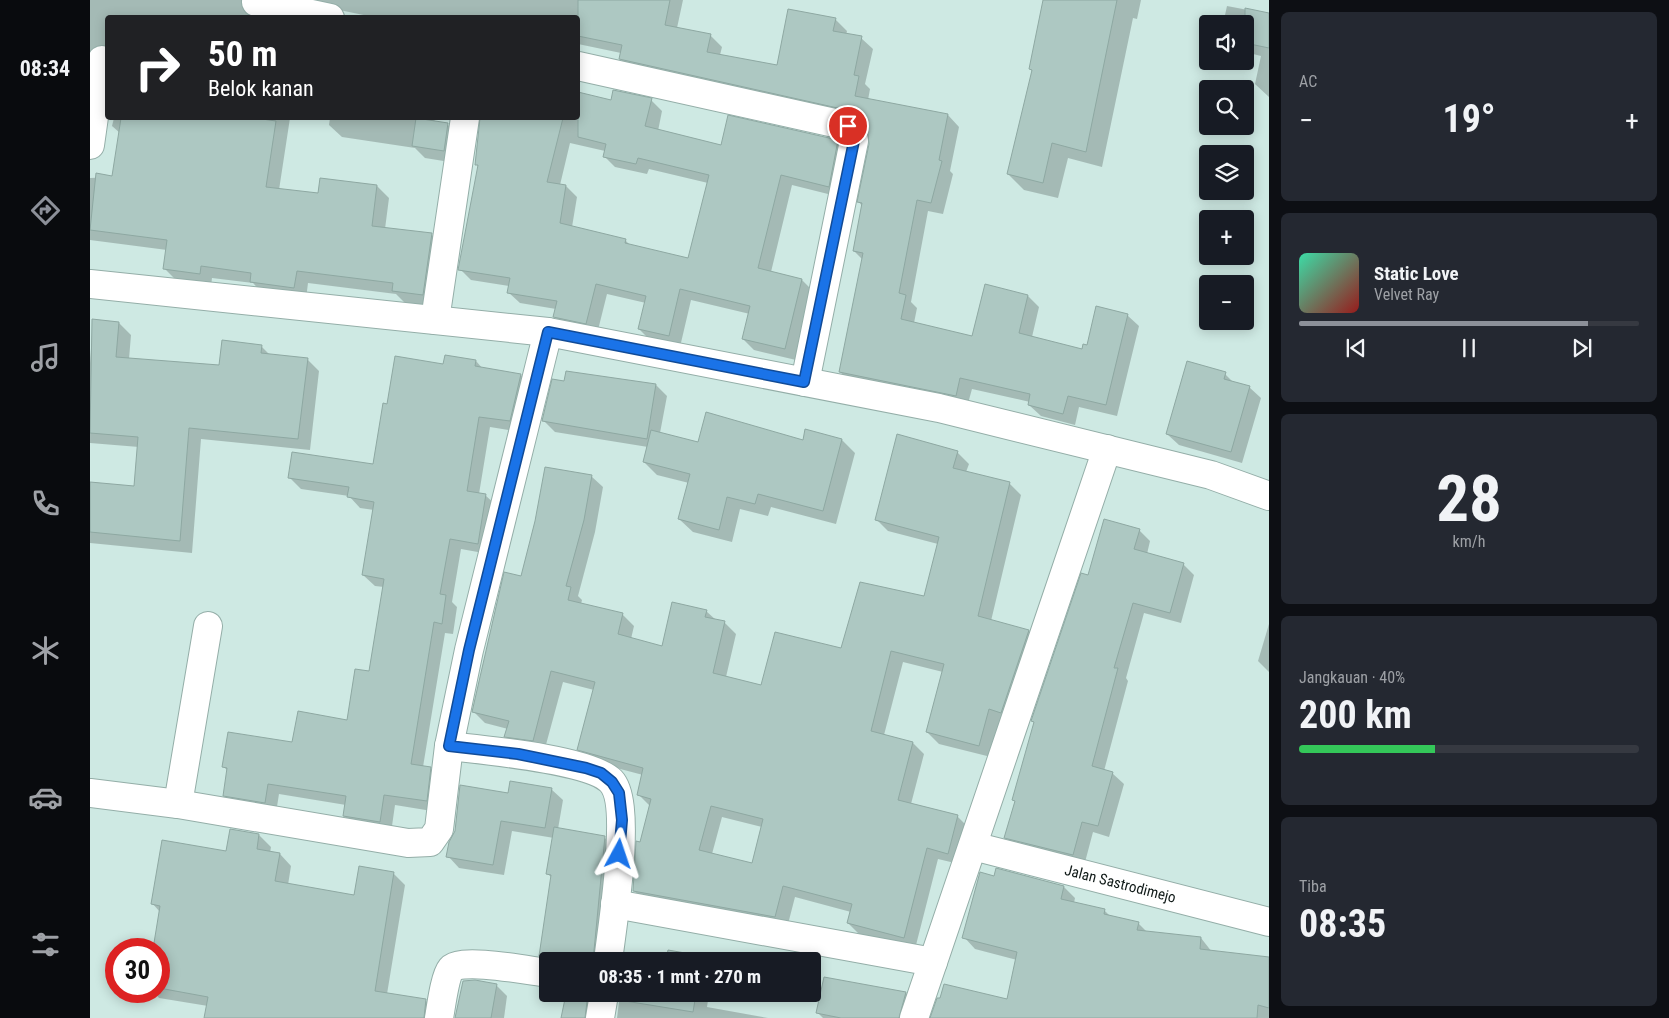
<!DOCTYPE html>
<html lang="id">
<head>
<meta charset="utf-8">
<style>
	:root { --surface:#171b24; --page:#242831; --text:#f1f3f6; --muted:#9ea1a6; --line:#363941; --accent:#8c9099 }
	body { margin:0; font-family:"Roboto Condensed",sans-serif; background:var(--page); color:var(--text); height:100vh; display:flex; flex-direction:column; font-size:19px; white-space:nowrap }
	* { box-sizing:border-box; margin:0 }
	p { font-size:16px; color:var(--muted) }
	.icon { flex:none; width:28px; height:28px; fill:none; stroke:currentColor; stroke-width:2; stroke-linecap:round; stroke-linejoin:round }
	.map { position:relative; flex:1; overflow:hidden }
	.details { display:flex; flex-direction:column; gap:12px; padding:12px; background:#0d0f14; width:400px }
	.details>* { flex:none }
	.top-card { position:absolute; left:15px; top:15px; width:475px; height:105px; border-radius:5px; box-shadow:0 2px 12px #0003; background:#202124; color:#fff; overflow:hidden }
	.tools { position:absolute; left:1109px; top:15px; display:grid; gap:10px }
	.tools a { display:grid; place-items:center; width:55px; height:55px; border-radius:5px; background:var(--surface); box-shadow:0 2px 12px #0003; font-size:25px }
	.speed { position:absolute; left:15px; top:938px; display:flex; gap:10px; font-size:25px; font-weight:700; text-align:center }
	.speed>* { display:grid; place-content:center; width:65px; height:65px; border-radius:50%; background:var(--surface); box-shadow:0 2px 12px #0003; line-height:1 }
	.speed .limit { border:8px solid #d22; background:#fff; color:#111 }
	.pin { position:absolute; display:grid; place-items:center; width:42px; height:42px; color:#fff; margin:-21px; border:2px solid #fff; border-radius:50%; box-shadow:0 1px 5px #0007 }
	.me { position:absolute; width:55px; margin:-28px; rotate:5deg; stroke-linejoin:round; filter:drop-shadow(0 0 4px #0008) }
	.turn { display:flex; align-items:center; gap:18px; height:105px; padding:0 20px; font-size:22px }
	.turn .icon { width:65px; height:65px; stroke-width:2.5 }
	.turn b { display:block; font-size:35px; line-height:42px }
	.big { font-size:38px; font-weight:700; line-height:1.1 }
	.details .tile { flex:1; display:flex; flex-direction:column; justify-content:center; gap:8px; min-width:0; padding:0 18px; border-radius:8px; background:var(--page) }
	.details .dial { align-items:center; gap:0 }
	.dial b { font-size:65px; line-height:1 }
	.song { display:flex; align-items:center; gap:15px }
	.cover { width:60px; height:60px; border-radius:8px; background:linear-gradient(135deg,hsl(160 70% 55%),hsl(0 70% 35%)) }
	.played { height:5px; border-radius:2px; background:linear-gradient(90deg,var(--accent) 85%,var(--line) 85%) }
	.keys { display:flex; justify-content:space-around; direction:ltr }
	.heat { display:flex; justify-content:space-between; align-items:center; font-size:28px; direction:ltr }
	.charge { height:8px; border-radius:4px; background:linear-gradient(90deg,#34c759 40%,var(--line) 0) }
	.trip { position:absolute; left:449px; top:952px; width:282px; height:50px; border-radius:5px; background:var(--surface); box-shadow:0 2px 12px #0003; font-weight:700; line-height:50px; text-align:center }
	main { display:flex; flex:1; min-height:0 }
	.menu { display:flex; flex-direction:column; width:90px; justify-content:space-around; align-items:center; background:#090b0e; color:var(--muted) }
	.menu .icon { width:35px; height:35px }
	.menu .current { color:var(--accent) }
	.menu b { font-size:22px; color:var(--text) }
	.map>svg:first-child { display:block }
</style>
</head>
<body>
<main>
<nav class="menu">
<b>08:34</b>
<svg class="icon current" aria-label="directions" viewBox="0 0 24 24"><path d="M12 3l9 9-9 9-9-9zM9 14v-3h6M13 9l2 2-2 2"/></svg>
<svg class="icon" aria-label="music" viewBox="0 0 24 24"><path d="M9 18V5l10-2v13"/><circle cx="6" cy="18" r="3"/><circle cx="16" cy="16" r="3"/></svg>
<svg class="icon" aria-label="phone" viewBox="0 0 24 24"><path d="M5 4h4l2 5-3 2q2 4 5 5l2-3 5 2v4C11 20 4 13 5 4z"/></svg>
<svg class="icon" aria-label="climate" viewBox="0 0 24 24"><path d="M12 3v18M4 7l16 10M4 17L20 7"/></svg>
<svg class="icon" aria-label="car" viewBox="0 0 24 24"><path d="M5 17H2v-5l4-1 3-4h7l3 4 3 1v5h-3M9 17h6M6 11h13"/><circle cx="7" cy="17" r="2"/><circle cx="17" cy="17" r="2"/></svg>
<svg class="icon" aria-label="filters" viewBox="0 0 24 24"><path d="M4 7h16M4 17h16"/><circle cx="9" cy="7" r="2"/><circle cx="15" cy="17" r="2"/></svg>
</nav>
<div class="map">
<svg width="1179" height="1018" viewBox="0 0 1179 1018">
	<rect width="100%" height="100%" fill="#cee9e3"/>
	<g fill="#0003" fill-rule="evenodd">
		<polygon points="0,0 170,0 162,11 163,18 18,18 18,55 0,53"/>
		<polygon points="201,0 593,0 587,28 620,35 632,47 630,55 688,67 745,19 757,31 756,35 771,38 783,49 775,84 780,89 778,100 858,115 869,127 860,171 863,174 853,214 838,211 821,302 827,308 824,323 883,337 938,296 949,307 942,337 993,350 1037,315 1049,326 1027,416 989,407 985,425 951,416 939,405 940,402 882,389 877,407 762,383 750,372 773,260 764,251 772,206 769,202 781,144 777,124 774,122 542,70 530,59 531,53 488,44 488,18 288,18"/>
		<polygon points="954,0 1051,0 1047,19 1043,18 1012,167 978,158 968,198 934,190 918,174 943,72 940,69"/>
		<polygon points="1137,6 1179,14 1179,97 1165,84 1171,56 1155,52 1155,24 1133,24"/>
		<path d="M 488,94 L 522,102 L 561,100 L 572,111 L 568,131 L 632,146 L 747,141 L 758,152 L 750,197 L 702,185 L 681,272 L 712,280 L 723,291 L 706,360 L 664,350 L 653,339 L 660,314 L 601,300 L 590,347 L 560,340 L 549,329 L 556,303 L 517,294 L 507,334 L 476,328 L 465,317 L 466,309 L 430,303 L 418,292 L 419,286 L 381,280 L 370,269 L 389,167 L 386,164 L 386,156 L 393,118 L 488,118 ZM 480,143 L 515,151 L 514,156 L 525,167 L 557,174 L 559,169 L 618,183 L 599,260 L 541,246 L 535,240 L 482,227 L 487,197 L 476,186 L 470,185 Z"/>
		<polygon points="24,118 200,118 189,190 229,195 287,186 299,198 295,229 341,234 354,247 345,306 315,303 306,294 218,283 216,299 173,294 163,283 122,278 121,286 87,281 75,269 77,250 0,240 0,178 23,177 30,133 22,126"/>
		<polygon points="240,118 343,118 346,123 358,125 370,137 366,163 335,158 325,148 252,137 239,125"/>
		<polygon points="3,321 29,323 41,335 39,359 130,366 171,346 180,355 217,359 229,371 220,450 111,439 102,553 0,543 0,484 46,487 49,447 0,443 0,363"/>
		<polygon points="386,361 393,369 431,375 442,387 431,432 400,427 389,494 395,495 407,506 399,554 371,549 362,602 367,607 363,634 355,633 333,767 340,768 351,780 348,812 305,805 301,833 266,827 254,816 256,805 189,794 186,813 145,807 134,795 138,771 133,766 203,743 258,721 280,672 294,587 285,586 273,575 284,510 270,508 259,496 211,489 199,477 284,465 298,406 354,366"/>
		<polygon points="1135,374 1144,383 1159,387 1171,398 1152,463 1089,445 1077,434"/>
		<polygon points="566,385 577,396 570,433 609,443 752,440 765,453 746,524 681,507 678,516 650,509 642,542 603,532 589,519 599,483 567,475 554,462 558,447 465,432 453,420"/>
		<path d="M 867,452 L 879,464 L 876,472 L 919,483 L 931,495 L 901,621 L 939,631 L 950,642 L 923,724 L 910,720 L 901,757 L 849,744 L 837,732 L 853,672 L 813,662 L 794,735 L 823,743 L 834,754 L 821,804 L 867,816 L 879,828 L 869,864 L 848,859 L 825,949 L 770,935 L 758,923 L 761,912 L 705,897 L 697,928 L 556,902 L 544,891 L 560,806 L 548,794 L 553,775 L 500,761 L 489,749 L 504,690 L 473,682 L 454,752 L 427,748 L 416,736 L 418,729 L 395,723 L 383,711 L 431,577 L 501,476 L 513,487 L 505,532 L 488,596 L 492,600 L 491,604 L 532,614 L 544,626 L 541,639 L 573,647 L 616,611 L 626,620 L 634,622 L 646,634 L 636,677 L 672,687 L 752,649 L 835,598 L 848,544 L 798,531 L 787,520 ZM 632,817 L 672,827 L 663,864 L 622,854 Z"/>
		<polygon points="1049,530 1060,541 1057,554 1093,564 1104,575 1091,623 1054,613 1036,678 1038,681 1014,771 1022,773 1034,784 1019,837 1003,832 994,866 927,849 916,838 945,724 943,721 999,577"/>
		<polygon points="1179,624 1179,672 1168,661"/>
		<polygon points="461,789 473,800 468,829 514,837 526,849 515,961 458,963 450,955 462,878 457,873 464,838 422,831 414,875 369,868 358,856 419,795"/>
		<polygon points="169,835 181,847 180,853 190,854 201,866 198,885 265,896 303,873 315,885 297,994 336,1001 348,1013 347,1018 115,1018 118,1006 69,998 63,991 69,991 70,912 62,903"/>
		<polygon points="905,877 974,887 985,898 984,903 1014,910 1021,917 1049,924 1057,932 1111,938 1122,952 1179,963 1179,1018 841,1018 918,1001 927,960 885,949 874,937"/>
		<polygon points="579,952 612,957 616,961 577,961"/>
		<polygon points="735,978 816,993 827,1004 823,1018 733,1018 728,1013"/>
		<polygon points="406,985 417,996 414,1018 366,1018"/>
		<polygon points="477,994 517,994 508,1018 473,1018"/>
		<polygon points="530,994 619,994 617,1007 678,1018 527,1018"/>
	</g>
	<g fill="#adc8c2" stroke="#8ea8a2" fill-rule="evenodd">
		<polygon points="488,0 580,0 575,25 621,34 617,52 687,65 698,9 746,18 743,31 772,36 764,75 769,76 765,96 858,114 849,160 852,161 841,203 827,200 809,293 816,295 811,319 882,336 895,284 938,295 929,333 992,349 993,344 997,345 1006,306 1038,314 1016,405 978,396 973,414 938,405 940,394 870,378 866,396 749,372 773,253 763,251 772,203 767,202 779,144 777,127 773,119 761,111 529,59 532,45 488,36"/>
		<polygon points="953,0 1027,0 996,152 962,143 953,183 917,174 942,70 939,69"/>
		<polygon points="1155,8 1179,13 1179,48 1155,43"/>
		<polygon points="523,90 562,98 555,126 631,145 638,115 748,140 739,187 691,175 668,268 712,279 695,349 652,339 660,306 590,289 579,336 548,329 556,296 506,284 496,324 463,317 467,301 417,293 420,278 368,270 388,165 385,165 390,118 473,118 457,182 476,185 470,223 536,239 535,243 598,258 619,175 548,158 546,164 513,157 516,144 488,137 488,92 521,100"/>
		<polygon points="31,118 165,118 186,121 176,187 228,193 230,178 287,185 282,226 342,233 333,295 302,291 303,283 207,271 204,288 160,282 161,273 111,266 110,274 73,269 77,240 0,230 6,173 22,176"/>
		<polygon points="326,118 358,123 354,151 322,146"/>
		<polygon points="2,319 29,322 26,357 129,365 132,340 172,345 171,353 218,358 208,439 99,428 90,541 0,532 0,482 44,486 48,437 0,433"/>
		<polygon points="355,355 386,360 385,366 431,374 420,421 389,417 377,491 396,494 388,544 360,539 350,594 356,595 352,624 344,622 321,764 341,767 337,801 294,795 290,822 253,816 256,796 178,784 175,803 133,796 137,768 132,767 138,732 202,742 208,711 257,720 265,669 279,671 294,579 272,575 284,502 257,497 259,487 198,478 202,452 283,464 293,403 297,404 305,356 353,364"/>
		<polygon points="1097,361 1136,372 1134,379 1160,386 1141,452 1076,434"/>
		<polygon points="476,371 566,384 557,439 452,421 462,379 474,381"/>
		<polygon points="616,412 713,440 715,429 752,439 733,511 668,494 665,504 637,497 629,530 588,519 600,474 553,462 561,430 608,442"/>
		<path d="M 807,434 L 868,451 L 863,468 L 920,482 L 888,616 L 939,630 L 911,713 L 899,709 L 889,746 L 836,732 L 854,664 L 801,651 L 781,731 L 823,742 L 808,800 L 868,815 L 858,854 L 837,848 L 814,938 L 757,923 L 762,904 L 693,886 L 685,917 L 543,891 L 546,841 L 550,842 L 561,799 L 547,795 L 553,768 L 487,750 L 505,682 L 461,671 L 443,741 L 414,737 L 419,721 L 382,712 L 414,572 L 431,576 L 445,521 L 455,467 L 502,475 L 494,520 L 476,586 L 481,587 L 478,600 L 533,613 L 528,634 L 572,646 L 582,602 L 617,610 L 615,617 L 635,621 L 623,673 L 671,685 L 685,632 L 751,648 L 770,582 L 834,596 L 849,537 L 785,520 ZM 621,806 L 673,819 L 662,863 L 609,850 Z"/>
		<polygon points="1014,519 1050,529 1044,549 1094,563 1080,613 1043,603 1024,668 1028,668 1002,766 1023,772 1008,826 992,822 983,855 914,838 925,801 922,800 944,722 941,721 991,573 998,575"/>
		<polygon points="420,781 462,788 455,828 411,821 403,865 356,857 359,842 365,831 370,785 418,793"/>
		<polygon points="464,827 515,836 503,961 468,961 449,956 461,875 456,874"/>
		<polygon points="140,829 169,834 167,849 190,853 185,881 264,895 269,866 304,872 285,991 336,999 334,1018 114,1018 118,997 69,988 69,949 63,949 70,906 61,904 72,840 136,851"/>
		<polygon points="906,868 974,886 971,899 1015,909 1014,914 1049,922 1047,930 1111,937 1110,949 1179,957 1179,1008 1168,1005 1167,1018 840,1018 847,998 850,998 854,984 917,999 927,952 872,938 890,872 904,876"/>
		<polygon points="578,950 612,956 611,961 534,961 535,953 576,960"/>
		<polygon points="734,977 816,992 809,1018 751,1018 726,1013"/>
		<polygon points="385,980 407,984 401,1018 365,1018 373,981"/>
		<polygon points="476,994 498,994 495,1018 471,1018"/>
		<polygon points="529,994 606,994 603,1012 529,1000"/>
	</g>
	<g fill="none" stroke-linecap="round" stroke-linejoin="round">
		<g stroke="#94aea8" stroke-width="30">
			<g id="minor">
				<polyline points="166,2 240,18"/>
				<polyline points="488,66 758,126 762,130 764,141 715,382"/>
				<polyline points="0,145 12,60"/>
				<polyline points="0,284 458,332 849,408 1121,475 1179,496"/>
				<polyline points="345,320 375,118"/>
				<path d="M 359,746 C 393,750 499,759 521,781 C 543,804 522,927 518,961"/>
				<polyline points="0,793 88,804 318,843 340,842 349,829 359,746 379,650 458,332"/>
				<polyline points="88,804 118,626"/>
				<path id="s1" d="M 883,846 L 1179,922"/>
				<polyline points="525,904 843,962"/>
				<path d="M 349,1018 C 351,1007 355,976 361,969 C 371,957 440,971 458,973"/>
				<polyline points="510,1018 514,994"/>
				<polyline points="824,1018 1017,449"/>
			</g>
		</g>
		<use href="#minor" stroke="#fff" stroke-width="28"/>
	</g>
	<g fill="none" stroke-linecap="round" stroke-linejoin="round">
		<g stroke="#114b97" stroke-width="12">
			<polyline id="route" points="529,854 532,820 529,793 522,782 511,773 496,768 428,754 359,746 379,650 458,332 714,382 764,141 762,130 758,126"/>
		</g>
		<use href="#route" stroke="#1a73e8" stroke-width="9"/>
	</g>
	<g text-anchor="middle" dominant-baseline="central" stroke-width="4.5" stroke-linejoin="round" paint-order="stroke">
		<g font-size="15" fill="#101a18" stroke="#cee9e3">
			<text stroke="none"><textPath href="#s1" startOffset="152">Jalan Sastrodimejo</textPath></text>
		</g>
	</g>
</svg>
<div class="tools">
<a><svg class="icon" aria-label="sound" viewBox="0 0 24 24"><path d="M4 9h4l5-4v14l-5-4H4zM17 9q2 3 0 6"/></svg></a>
<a><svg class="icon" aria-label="search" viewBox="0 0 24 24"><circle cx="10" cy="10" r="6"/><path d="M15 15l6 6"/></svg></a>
<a><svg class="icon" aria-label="layers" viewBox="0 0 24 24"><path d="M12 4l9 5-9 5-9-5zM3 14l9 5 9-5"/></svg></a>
<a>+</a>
<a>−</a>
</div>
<div class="speed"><div class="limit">30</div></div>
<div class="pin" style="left:758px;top:126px;background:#d93025"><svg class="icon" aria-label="arrive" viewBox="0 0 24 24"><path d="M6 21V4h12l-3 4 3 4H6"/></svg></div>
<svg class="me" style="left:529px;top:854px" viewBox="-20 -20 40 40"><path d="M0-17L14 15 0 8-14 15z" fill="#1a73e8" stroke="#fff" stroke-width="4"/></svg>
<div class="trip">08:35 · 1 mnt · 270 m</div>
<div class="top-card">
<div class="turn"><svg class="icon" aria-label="right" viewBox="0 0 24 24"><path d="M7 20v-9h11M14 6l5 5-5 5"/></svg><div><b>50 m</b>Belok kanan</div></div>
</div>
</div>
<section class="details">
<div class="tile"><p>AC</p>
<div class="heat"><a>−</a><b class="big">19°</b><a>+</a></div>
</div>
<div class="tile">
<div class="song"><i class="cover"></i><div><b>Static Love</b><p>Velvet Ray</p></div></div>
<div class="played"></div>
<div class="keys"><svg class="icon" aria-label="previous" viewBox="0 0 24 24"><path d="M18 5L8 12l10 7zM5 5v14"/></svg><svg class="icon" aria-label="pause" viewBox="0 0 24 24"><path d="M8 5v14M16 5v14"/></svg><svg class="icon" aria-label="next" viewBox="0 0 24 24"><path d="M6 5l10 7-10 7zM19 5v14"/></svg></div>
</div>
<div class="tile dial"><b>28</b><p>km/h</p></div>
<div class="tile"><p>Jangkauan · 40%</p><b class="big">200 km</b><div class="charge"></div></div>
<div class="tile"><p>Tiba</p><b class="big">08:35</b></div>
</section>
</main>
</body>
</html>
